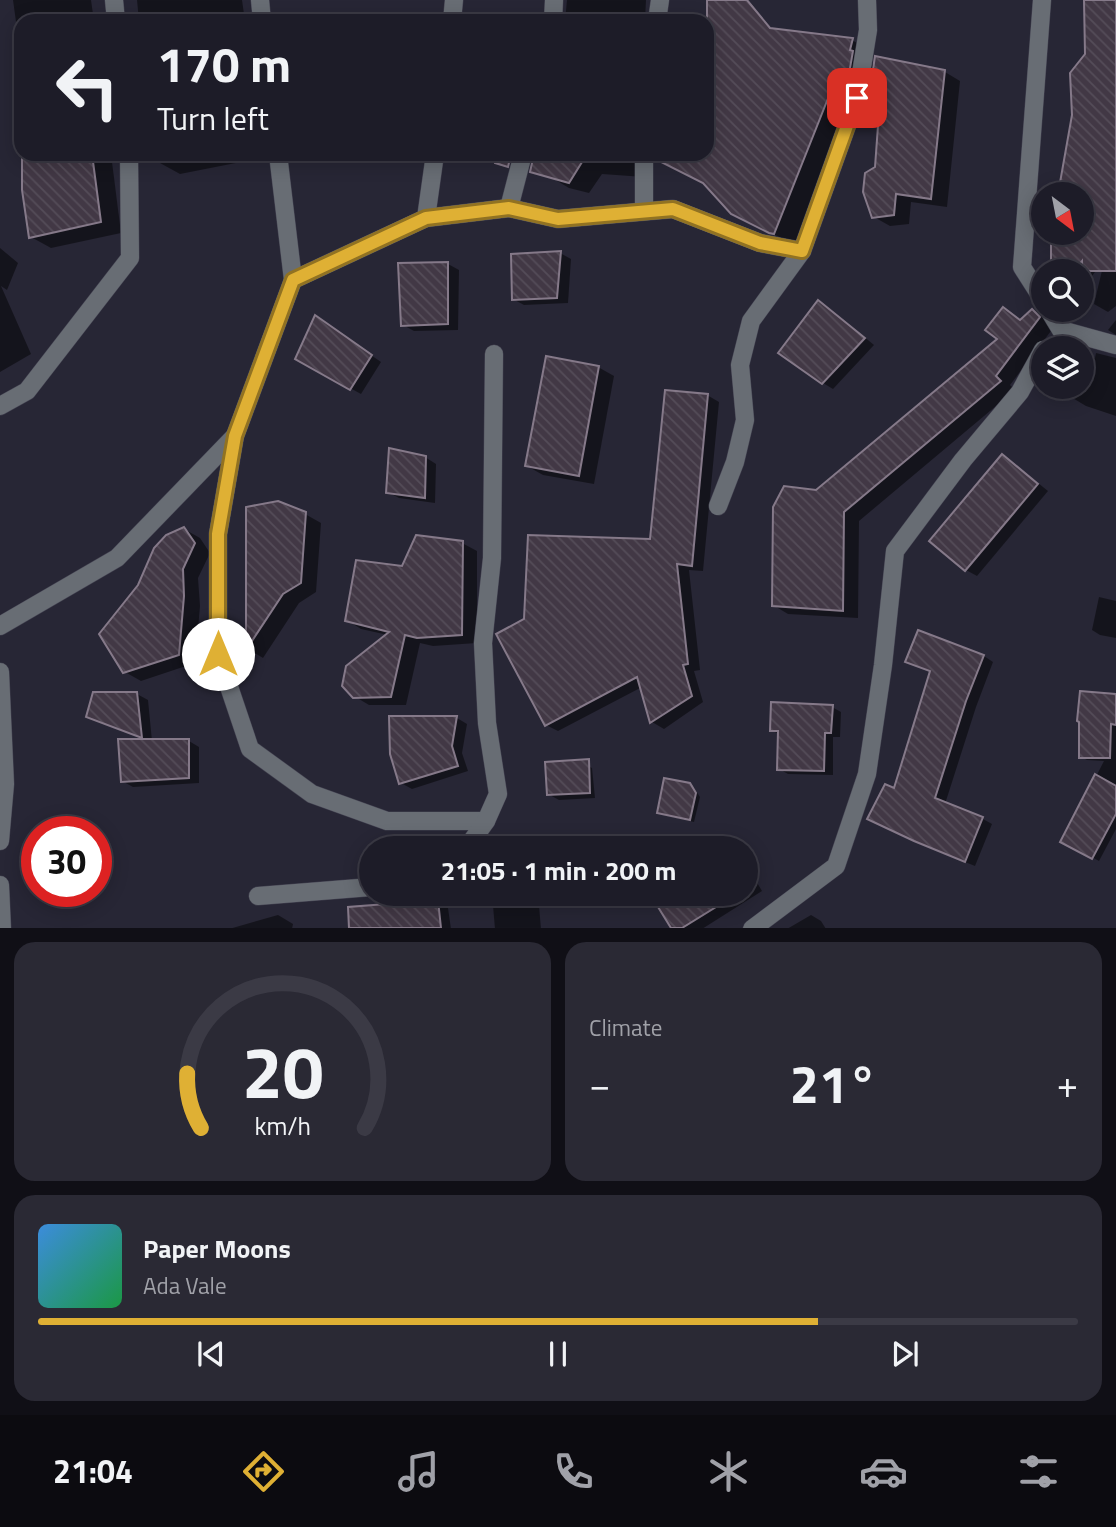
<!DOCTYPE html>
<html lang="en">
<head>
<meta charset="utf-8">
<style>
	:root { --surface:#1d1c28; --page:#2a2934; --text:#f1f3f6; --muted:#a0a1a8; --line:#3b3a45; --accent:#dfb034 }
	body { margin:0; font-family:"Titillium Web",sans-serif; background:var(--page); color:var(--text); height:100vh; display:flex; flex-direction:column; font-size:26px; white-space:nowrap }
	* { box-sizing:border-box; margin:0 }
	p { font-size:23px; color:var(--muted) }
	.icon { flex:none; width:38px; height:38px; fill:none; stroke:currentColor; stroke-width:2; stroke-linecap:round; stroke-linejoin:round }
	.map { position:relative; height:928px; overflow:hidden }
	.sheet { display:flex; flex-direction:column; gap:14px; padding:14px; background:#100f16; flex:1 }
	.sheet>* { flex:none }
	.guide { position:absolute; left:14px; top:14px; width:700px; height:147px; border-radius:21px; box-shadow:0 4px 18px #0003,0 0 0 2px var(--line); background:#1d1c28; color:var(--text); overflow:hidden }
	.needle { width:46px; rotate:148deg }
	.buttons { position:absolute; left:1031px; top:182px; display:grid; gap:14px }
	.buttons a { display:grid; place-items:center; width:63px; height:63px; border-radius:50%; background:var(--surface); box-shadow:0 4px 18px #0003,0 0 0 2px var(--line); font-size:35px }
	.speed { position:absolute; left:21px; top:816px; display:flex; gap:14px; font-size:35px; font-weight:700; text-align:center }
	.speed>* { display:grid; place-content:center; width:91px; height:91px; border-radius:50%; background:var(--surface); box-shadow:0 4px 18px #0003,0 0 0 2px var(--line); line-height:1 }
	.speed .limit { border:10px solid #d22; background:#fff; color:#111 }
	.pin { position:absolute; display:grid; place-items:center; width:60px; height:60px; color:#fff; margin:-30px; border-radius:14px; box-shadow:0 4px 10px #0006 }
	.me { position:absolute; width:77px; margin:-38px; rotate:0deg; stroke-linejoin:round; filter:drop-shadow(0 0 5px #0008) }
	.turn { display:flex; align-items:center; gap:24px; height:147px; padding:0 28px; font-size:32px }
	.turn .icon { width:91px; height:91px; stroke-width:2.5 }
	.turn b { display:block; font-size:49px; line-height:60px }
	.big { font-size:52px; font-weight:700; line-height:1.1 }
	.sheet .card { flex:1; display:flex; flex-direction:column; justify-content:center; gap:10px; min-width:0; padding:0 24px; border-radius:21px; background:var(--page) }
	.sheet .dial { align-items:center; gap:0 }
	.dial svg { height:182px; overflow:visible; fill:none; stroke:var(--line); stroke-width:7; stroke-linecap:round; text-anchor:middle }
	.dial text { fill:var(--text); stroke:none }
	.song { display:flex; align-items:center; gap:21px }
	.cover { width:84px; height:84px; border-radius:10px; background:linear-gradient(135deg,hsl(210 70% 55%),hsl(140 70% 35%)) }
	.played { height:7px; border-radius:4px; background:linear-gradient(90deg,var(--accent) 75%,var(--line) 75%) }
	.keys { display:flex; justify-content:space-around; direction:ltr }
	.heat { display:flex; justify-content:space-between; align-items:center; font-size:38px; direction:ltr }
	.sheet .tiles { flex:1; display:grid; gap:14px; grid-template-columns:1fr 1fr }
	.card:last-child { grid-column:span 2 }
	.trip { position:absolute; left:359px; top:836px; width:399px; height:70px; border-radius:35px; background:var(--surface); box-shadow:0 4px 18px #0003,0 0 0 2px var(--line); font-weight:700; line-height:70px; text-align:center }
	.tabs { display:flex; height:112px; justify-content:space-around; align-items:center; background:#0c0b10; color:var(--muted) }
	.tabs .icon { width:49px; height:49px }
	.tabs .active { color:var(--accent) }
	.tabs b { font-size:32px; color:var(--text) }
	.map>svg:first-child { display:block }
</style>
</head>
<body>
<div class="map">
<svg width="1116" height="929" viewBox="0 0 1116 929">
	<defs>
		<pattern id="building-back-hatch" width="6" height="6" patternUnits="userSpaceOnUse" patternTransform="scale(1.75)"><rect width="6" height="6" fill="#423845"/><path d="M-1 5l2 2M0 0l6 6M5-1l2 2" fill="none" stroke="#544c58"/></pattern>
	</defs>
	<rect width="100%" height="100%" fill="#272635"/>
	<g fill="#0007">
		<polygon points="13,0 91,0 94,21 21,21 21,58"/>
		<polygon points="137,0 242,0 245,21 139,21"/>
		<polygon points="646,0 645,21 565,21 567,0"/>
		<polygon points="1085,0 1116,0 1116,306 1108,312 1094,304 1105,258 1082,290 1082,271 1053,271 1053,233 1082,233 1082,194 1059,194 1087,54"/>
		<polygon points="707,23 852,40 872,52 870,63 875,66 945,72 960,81 947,207 911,202 909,224 890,226 874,217 881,102 867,95 865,107 849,106 795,244 753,225 732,213 706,185 672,154 707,154"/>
		<polygon points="24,154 111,154 121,233 51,248 31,237"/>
		<polygon points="159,154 261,154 261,158 180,174 160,163"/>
		<polygon points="548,154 645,154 644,177 602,174 589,193 569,188 549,176"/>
		<polygon points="0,248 18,263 7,290 1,286 31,354 0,372"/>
		<polygon points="560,253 571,259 568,303 524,305 513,299"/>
		<polygon points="448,264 459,270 458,330 414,331 403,325"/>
		<polygon points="818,302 829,308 874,345 833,389 823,383"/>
		<polygon points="1003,310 1021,320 1032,311 1047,320 1054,327 1010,385 1015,390 859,521 858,618 788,614 773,605 817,491 1000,339"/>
		<polygon points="1116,320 1116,335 1108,330"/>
		<polygon points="326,324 381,362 361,394 297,359"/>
		<polygon points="1096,353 1116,358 1116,416 1086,406 1071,397 1074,387 1082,387 1082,361 1086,356 1095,358"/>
		<polygon points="598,367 614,376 594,484 543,475 527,466"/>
		<polygon points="707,395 719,402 703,571 689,570 700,670 694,671 703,702 664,729 652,722 642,687 558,731 546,725 652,541"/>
		<polygon points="1002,456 1012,462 1048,491 977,576 966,570 931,541"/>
		<polygon points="425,457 436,464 435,503 399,498 388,492"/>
		<polygon points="248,508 305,514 321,523 316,592 299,603 263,658 248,649"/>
		<polygon points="184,529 200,538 210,553 198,578 200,606 195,663 141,681 125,672"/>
		<polygon points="462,543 477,551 477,643 433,646 420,643 406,705 369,705 354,696 388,635 361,629 347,620"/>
		<polygon points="1099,597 1116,601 1116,638 1100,635 1092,630"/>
		<polygon points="919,632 984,656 993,662 976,707 945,804 983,819 992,824 975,866 925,846 879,824 895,791 932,672 908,661"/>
		<polygon points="137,694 148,700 152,741 189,741 199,747 199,783 133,787 122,781 147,740 99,722 88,716"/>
		<polygon points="1116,696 1116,829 1099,861 1063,841 1104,761 1087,760 1081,757"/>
		<polygon points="832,707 841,712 840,737 833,737 833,775 788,774 779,769 779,734 771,730"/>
		<polygon points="391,718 457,718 467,724 462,753 468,771 412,789 401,783"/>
		<polygon points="581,762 592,768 595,798 559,800 548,794"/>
		<polygon points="689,785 694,788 700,797 694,822 664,815 659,813"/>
		<polygon points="724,840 734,846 736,849 709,849"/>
		<polygon points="746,864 762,891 702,929 673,929 652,894 746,894"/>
		<polygon points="492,894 538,894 541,929 495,929"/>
		<polygon points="437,902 448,908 451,929 371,929 369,908"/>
		<polygon points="278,915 293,924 292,929 229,929"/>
		<polygon points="811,915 821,921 826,929 787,929"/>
	</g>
	<g fill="url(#building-back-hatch)" stroke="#857989" stroke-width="2">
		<polygon points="707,0 747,0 770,28 853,38 850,50 853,51 845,97 829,96 774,234 769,233 731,214 703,183 655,159 655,154 707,154"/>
		<polygon points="1084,0 1116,0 1116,271 1082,271 1082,261 1074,271 1051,271 1051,233 1082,233 1082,194 1058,194 1072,115 1070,73 1085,54"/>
		<polygon points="875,56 945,70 931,199 896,194 894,215 872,218 863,192 865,173 875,167 880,98 869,97"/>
		<polygon points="22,154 92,154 101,222 29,238 22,190"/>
		<polygon points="496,154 511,154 508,167 495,163"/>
		<polygon points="534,154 587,154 569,183 530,172"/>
		<polygon points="561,251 557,298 512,300 511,254"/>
		<polygon points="448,262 448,324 401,326 398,263"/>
		<polygon points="818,300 865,338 822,384 778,353"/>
		<polygon points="1003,307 1020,320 1032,309 1040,317 996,376 1001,381 844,512 843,611 772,606 773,507 784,486 816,490 997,339 985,330"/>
		<polygon points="315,315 372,355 350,390 295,359"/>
		<polygon points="546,356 599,366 579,476 525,466"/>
		<polygon points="665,390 708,394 692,566 677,564 688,664 683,665 692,696 650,723 637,677 545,726 496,634 524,619 528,535 650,539"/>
		<polygon points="389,448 426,456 425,498 386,493"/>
		<polygon points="1002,454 1038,484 965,571 929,541"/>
		<polygon points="278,501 306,512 301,583 283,594 246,650 246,507"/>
		<polygon points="184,527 195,543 183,569 184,596 179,655 123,673 99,634 138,585 154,548 166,535"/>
		<polygon points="416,535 463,541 462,635 417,638 405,635 391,697 353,698 342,686 346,666 389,632 345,621 356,560 402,566"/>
		<polygon points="918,630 984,655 966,701 935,798 983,817 965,862 914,841 867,819 885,784 894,788 930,671 905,662"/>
		<polygon points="1080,691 1116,694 1116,725 1111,724 1110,758 1079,758 1079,722 1077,721"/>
		<polygon points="93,692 137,692 142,738 86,717"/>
		<polygon points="771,702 833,705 831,733 825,733 824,771 777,770 778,731 770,731"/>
		<polygon points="389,716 457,716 452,746 458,766 399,784 390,754"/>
		<polygon points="118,739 189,739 189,778 121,782"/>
		<polygon points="589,759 590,793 547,795 545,762"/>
		<polygon points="1095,774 1116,786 1116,814 1092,859 1060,842"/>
		<polygon points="664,778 690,783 696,793 690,820 657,813"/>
		<polygon points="724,838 730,849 706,849"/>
		<polygon points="650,894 737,894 682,928 671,928"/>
		<polygon points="438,900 441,928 349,928 348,907"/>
	</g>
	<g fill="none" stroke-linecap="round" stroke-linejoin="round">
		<g stroke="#434251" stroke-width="19">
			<g id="minor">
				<polyline points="114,0 116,21"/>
				<polyline points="260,0 262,21"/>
				<polyline points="1042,0 1022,267 1043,300"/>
				<polyline points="452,21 454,0"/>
				<polyline points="553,21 554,0"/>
				<polyline points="657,21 660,0"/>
				<polyline points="278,154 293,280"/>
				<polyline points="435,154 426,218 293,280 235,436 218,534 218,654 250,749 312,794 387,821 486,821"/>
				<polyline points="509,208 523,154"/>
				<polyline points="644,211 644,154"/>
				<polyline points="426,218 509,208 558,219 673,209 760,243 802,251"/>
				<polyline points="1049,310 1061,330 1116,345"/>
				<polyline points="0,406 27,391 130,258 129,154"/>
				<polyline points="718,506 735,462 745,420 740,365 751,321 802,251 857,98 868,30 867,0"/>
				<polyline points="0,626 117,558 235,436"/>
				<polyline points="0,672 5,784 0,841"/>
				<polyline points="466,849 486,821 498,794 487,723 483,643 492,558 494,354"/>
				<polyline points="0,885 2,929"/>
				<polyline points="258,896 371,887"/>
				<polyline points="752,929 836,866 867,774 883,665 895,551 963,460 1020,392 1043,350"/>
			</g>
		</g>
		<use href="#minor" stroke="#686d74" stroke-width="18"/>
	</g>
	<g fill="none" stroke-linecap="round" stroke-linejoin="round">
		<g stroke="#917222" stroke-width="18">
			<polyline id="route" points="218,654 218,534 235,436 293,280 426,218 509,208 558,219 673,209 760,243 802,251 857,98"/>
		</g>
		<use href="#route" stroke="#dfb034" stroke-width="12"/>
	</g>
</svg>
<div class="buttons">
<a><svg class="needle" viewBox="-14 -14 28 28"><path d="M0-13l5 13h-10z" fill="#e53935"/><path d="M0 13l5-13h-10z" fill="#a0a1a8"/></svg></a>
<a><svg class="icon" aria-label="search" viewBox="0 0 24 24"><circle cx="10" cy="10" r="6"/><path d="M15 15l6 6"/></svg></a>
<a><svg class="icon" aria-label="layers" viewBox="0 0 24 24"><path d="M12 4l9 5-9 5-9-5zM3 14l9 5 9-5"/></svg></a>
</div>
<div class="speed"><div class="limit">30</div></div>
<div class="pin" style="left:857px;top:98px;background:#d93025"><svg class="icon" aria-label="arrive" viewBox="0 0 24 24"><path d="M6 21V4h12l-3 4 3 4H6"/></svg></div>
<svg class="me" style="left:218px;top:654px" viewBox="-20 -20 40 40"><circle r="19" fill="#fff"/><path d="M0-13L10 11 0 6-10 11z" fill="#dfb034"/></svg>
<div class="trip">21:05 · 1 min · 200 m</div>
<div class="guide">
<div class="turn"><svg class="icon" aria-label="left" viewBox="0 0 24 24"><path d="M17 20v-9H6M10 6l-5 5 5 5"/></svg><div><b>170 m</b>Turn left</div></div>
</div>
</div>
<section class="sheet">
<div class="tiles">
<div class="card dial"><svg viewBox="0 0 100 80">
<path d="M14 69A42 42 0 1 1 86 69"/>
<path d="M14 69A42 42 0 0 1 8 45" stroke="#dfb034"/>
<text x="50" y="56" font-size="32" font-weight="700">20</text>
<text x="50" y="72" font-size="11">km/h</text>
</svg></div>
<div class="card"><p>Climate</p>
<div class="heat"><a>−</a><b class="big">21°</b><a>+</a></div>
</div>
<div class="card">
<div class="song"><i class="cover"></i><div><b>Paper Moons</b><p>Ada Vale</p></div></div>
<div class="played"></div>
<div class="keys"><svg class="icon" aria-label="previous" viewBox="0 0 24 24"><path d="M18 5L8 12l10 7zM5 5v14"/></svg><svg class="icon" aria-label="pause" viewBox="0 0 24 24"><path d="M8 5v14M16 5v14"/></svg><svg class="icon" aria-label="next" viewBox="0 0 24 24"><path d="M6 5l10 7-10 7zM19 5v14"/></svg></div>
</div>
</div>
</section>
<nav class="tabs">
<b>21:04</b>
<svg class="icon active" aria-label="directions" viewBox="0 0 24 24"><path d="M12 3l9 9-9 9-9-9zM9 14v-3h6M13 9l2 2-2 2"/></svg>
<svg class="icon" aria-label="music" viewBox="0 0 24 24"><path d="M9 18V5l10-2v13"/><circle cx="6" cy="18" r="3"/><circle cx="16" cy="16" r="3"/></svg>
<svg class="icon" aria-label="phone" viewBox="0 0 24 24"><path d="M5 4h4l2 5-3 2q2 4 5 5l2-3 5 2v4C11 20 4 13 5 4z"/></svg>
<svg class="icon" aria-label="climate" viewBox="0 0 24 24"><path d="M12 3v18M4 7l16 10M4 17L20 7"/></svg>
<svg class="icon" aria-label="car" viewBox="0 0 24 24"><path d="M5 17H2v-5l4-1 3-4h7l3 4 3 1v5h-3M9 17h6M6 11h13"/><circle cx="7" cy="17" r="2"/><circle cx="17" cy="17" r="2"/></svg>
<svg class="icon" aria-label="filters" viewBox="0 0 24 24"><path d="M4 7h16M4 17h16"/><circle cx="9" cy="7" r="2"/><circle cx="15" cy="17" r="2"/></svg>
</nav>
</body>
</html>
